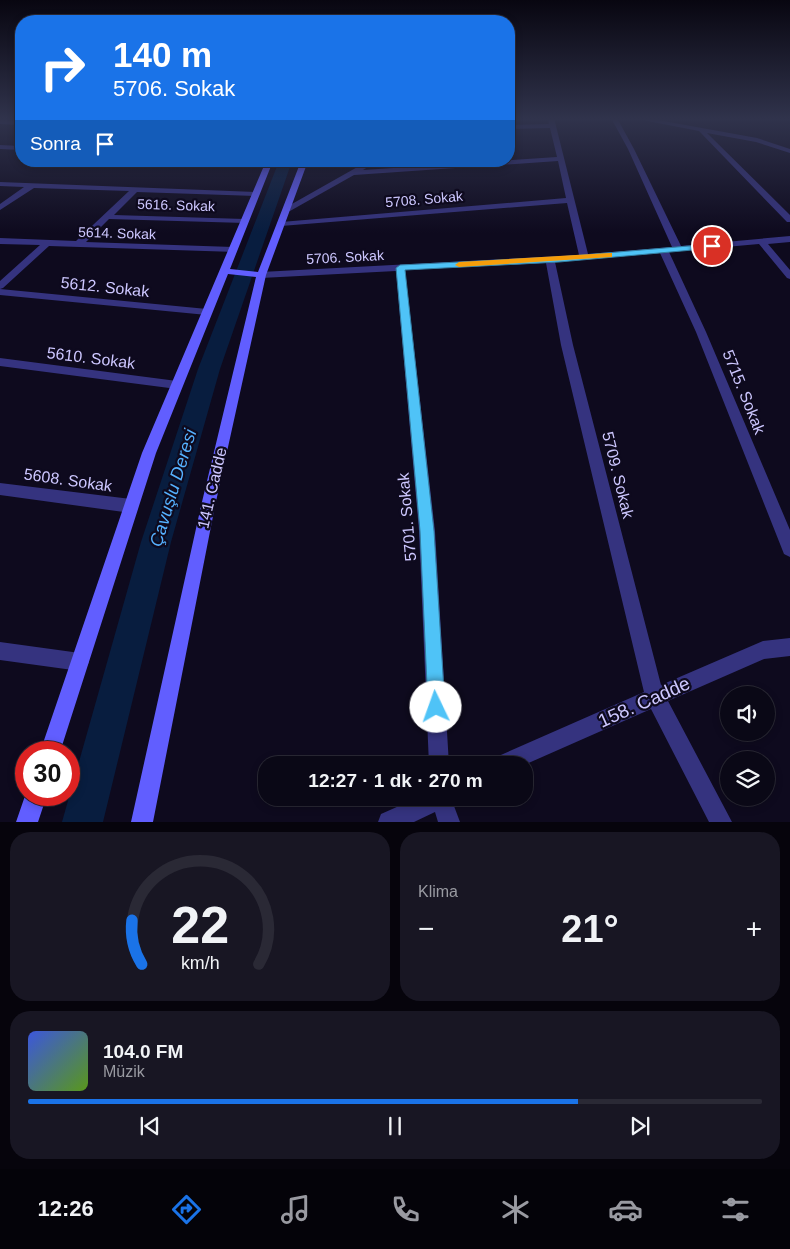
<!DOCTYPE html>
<html lang="tr">
<head>
<meta charset="utf-8">
<style>
	:root { --surface:#0a0816; --page:#181623; --text:#f1f3f6; --muted:#999aa1; --line:#2a2935; --accent:#1a73e8 }
	body { margin:0; font-family:Helvetica,sans-serif; background:var(--page); color:var(--text); height:100vh; display:flex; flex-direction:column; font-size:19px; white-space:nowrap }
	* { box-sizing:border-box; margin:0 }
	p { font-size:16px; color:var(--muted) }
	.icon { flex:none; width:28px; height:28px; fill:none; stroke:currentColor; stroke-width:2; stroke-linecap:round; stroke-linejoin:round }
	.map { position:relative; height:822px; overflow:hidden }
	.side { display:flex; flex-direction:column; gap:10px; padding:10px; background:#06040c; flex:1 }
	.side>* { flex:none }
	.guide { position:absolute; left:15px; top:15px; width:500px; height:152px; border-radius:20px; box-shadow:0 2px 8px #0003,0 0 0 1px var(--line); background:#1a73e8; color:#fff; overflow:hidden }
	.buttons { position:absolute; left:720px; top:686px; display:grid; gap:10px }
	.buttons a { display:grid; place-items:center; width:55px; height:55px; border-radius:50%; background:var(--surface); box-shadow:0 2px 8px #0003,0 0 0 1px var(--line); font-size:25px }
	.speed { position:absolute; left:15px; top:741px; display:flex; gap:10px; font-size:25px; font-weight:700; text-align:center }
	.speed>* { display:grid; place-content:center; width:65px; height:65px; border-radius:50%; background:var(--surface); box-shadow:0 2px 8px #0003,0 0 0 1px var(--line); line-height:1 }
	.speed .limit { border:8px solid #d22; background:#fff; color:#111 }
	.pin { position:absolute; display:grid; place-items:center; width:42px; height:42px; color:#fff; margin:-21px; border:2px solid #fff; border-radius:50%; box-shadow:0 1px 5px #0007 }
	.me { position:absolute; width:55px; margin:-28px; rotate:357deg; stroke-linejoin:round; filter:drop-shadow(0 0 4px #0008) }
	.turn { display:flex; align-items:center; gap:18px; height:105px; padding:0 15px; font-size:22px }
	.turn .icon { width:65px; height:65px; stroke-width:2.5 }
	.turn b { display:block; font-size:35px; line-height:42px }
	.then { display:flex; align-items:center; height:48px; padding:0 15px; background:#0003; gap:10px; font-size:19px }
	.big { font-size:38px; font-weight:800; line-height:1.1 }
	.side .card { flex:1; display:flex; flex-direction:column; justify-content:center; gap:8px; min-width:0; padding:0 18px; border-radius:20px; background:var(--page) }
	.side .dial { align-items:center; gap:0 }
	.dial svg { height:130px; overflow:visible; fill:none; stroke:var(--line); stroke-width:7; stroke-linecap:round; text-anchor:middle }
	.dial text { fill:var(--text); stroke:none }
	.song { display:flex; align-items:center; gap:15px }
	.cover { width:60px; height:60px; border-radius:8px; background:linear-gradient(135deg,hsl(230 70% 55%),hsl(90 70% 35%)) }
	.played { height:5px; border-radius:2px; background:linear-gradient(90deg,var(--accent) 75%,var(--line) 75%) }
	.keys { display:flex; justify-content:space-around; direction:ltr }
	.heat { display:flex; justify-content:space-between; align-items:center; font-size:28px; direction:ltr }
	.side .tiles { flex:1; display:grid; gap:10px; grid-template-columns:1fr 1fr }
	.card:last-child { grid-column:span 2 }
	.trip { position:absolute; left:258px; top:756px; width:275px; height:50px; border-radius:20px; background:var(--surface); box-shadow:0 2px 8px #0003,0 0 0 1px var(--line); font-weight:800; line-height:50px; text-align:center }
	.dock { display:flex; height:80px; justify-content:space-around; align-items:center; background:#040309; color:var(--muted) }
	.dock .icon { width:35px; height:35px }
	.dock .selected { color:var(--accent) }
	.dock b { font-size:22px; color:var(--text) }
	.map>svg:first-child { display:block }
</style>
</head>
<body>
<div class="map">
<svg width="790" height="822" viewBox="0 0 790 822">
	<rect width="100%" height="100%" fill="#0e0a1e"/>
	<g fill="none" stroke-linecap="round" stroke-linejoin="round">
		<polygon fill="#081d3f" fill-rule="evenodd" points="279,161 292,161 220,369 171,542 103,822 62,822 141,542 198,369"/>
		<g fill="#35337f" fill-rule="evenodd">
			<polygon points="548,118 554,118 588,254 672,247 628,149 611,118 617,118 634,149 681,246 790,236 790,242 768,244 790,270 790,279 787,278 759,244 669,252 706,332 790,530 790,557 784,554 696,332 660,253 555,262 573,345 661,685 763,641 790,638 790,656 764,659 668,701 732,822 709,822 651,709 524,765 491,765 494,758 644,692 561,345 546,263 405,270 435,531 449,765 429,765 419,531 396,271 261,278 256,275 261,272 579,255 567,203 281,226 277,224 281,222 566,198 558,161 354,175 290,211 283,209 368,161 377,161 363,170 557,157 550,128 509,129 509,125 549,124"/>
			<polygon points="632,118 647,118 757,138 790,149 790,153 756,142 707,133 790,215 790,222 787,222 699,131"/>
			<polygon points="0,120 21,121 21,125 0,124"/>
			<polygon points="0,145 21,146 21,150 0,149"/>
			<polygon points="0,182 256,192 260,194 256,196 137,192 114,215 245,219 249,221 245,223 109,219 86,242 233,247 236,248 236,252 49,246 3,288 0,289 0,281 40,245 0,244 0,238 76,241 129,191 34,188 0,210 0,204 24,187 0,186"/>
			<polygon points="0,289 207,309 212,312 207,315 0,295"/>
			<polygon points="0,358 177,381 183,385 177,389 0,366"/>
			<polygon points="0,483 131,499 136,501 138,506 136,511 131,513 0,495"/>
			<polygon points="0,642 80,653 86,656 89,662 86,668 80,671 0,660"/>
			<polygon points="417,798 451,798 460,822 438,822 435,812 414,822 378,822 381,814"/>
		</g>
		<g fill="#615eff" fill-rule="evenodd">
			<polygon points="266,161 273,161 230,269 258,272 301,161 308,161 266,275 215,506 153,822 131,822 201,506 256,277 228,274 156,453 60,752 40,752 142,453"/>
			<polygon points="26,793 26,795 47,795 38,822 16,822"/>
		</g>
	</g>
	<linearGradient id="sky" x2="0" y2="1"><stop stop-color="#080610"/><stop offset="0.51" stop-color="#30334c"/><stop offset="1" stop-color="#30334c" stop-opacity="0"/></linearGradient>
	<rect width="790" height="233" fill="url(#sky)"/>
	<polygon fill="#4fc3f7" stroke="#337fa1" points="712,244 715,245 715,248 559,262 405,270 434,531 445,707 442,713 436,715 430,713 428,707 420,531 396,268 400,265 559,257"/>
	<polygon fill="#f59e0b" points="609,253 612,253 612,257 459,267 455,265 459,262"/>
	<g text-anchor="middle" dominant-baseline="central" stroke-width="4.5" stroke-linejoin="round" paint-order="stroke">
		<g font-size="14" fill="#cdc7ff" stroke="#0e0a1e">
			<text transform="translate(424 199) rotate(-5)">5708. Sokak</text>
			<text transform="translate(176 205) rotate(2)">5616. Sokak</text>
			<text transform="translate(117 233) rotate(2)">5614. Sokak</text>
			<text transform="translate(345 257) rotate(-3)">5706. Sokak</text>
		</g>
		<g font-size="16" fill="#cdc7ff" stroke="#0e0a1e">
			<text transform="translate(105 287) rotate(6)">5612. Sokak</text>
			<text transform="translate(91 358) rotate(7)">5610. Sokak</text>
			<text transform="translate(744 392) rotate(68)">5715. Sokak</text>
			<text transform="translate(618 475) rotate(76)">5709. Sokak</text>
			<text transform="translate(68 480) rotate(8)">5608. Sokak</text>
			<text transform="translate(212 488) rotate(-77)">141. Cadde</text>
			<text transform="translate(407 517) rotate(-95)">5701. Sokak</text>
		</g>
		<g font-size="18" font-style="italic" fill="#55b1ff" stroke="#0e0a1e">
			<text transform="translate(173 488) rotate(-73)">Çavuşlu Deresi</text>
		</g>
		<g font-size="19" fill="#cdc7ff" stroke="#0e0a1e">
			<text transform="translate(644 702) rotate(-24)">158. Cadde</text>
		</g>
	</g>
</svg>
<div class="buttons">
<a><svg class="icon" aria-label="sound" viewBox="0 0 24 24"><path d="M4 9h4l5-4v14l-5-4H4zM17 9q2 3 0 6"/></svg></a>
<a><svg class="icon" aria-label="layers" viewBox="0 0 24 24"><path d="M12 4l9 5-9 5-9-5zM3 14l9 5 9-5"/></svg></a>
</div>
<div class="speed"><div class="limit">30</div></div>
<div class="pin" style="left:712px;top:246px;background:#d93025"><svg class="icon" aria-label="arrive" viewBox="0 0 24 24"><path d="M6 21V4h12l-3 4 3 4H6"/></svg></div>
<svg class="me" style="left:436px;top:707px" viewBox="-20 -20 40 40"><circle r="19" fill="#fff"/><path d="M0-13L10 11 0 6-10 11z" fill="#4fc3f7"/></svg>
<div class="trip">12:27 · 1 dk · 270 m</div>
<div class="guide">
<div class="turn"><svg class="icon" aria-label="right" viewBox="0 0 24 24"><path d="M7 20v-9h11M14 6l5 5-5 5"/></svg><div><b>140 m</b>5706. Sokak</div></div>
<div class="then">Sonra<svg class="icon" aria-label="arrive" viewBox="0 0 24 24"><path d="M6 21V4h12l-3 4 3 4H6"/></svg></div>
</div>
</div>
<section class="side">
<div class="tiles">
<div class="card dial"><svg viewBox="0 0 100 80">
<path d="M14 69A42 42 0 1 1 86 69"/>
<path d="M14 69A42 42 0 0 1 8 42" stroke="#1a73e8"/>
<text x="50" y="56" font-size="32" font-weight="700">22</text>
<text x="50" y="72" font-size="11">km/h</text>
</svg></div>
<div class="card"><p>Klima</p>
<div class="heat"><a>−</a><b class="big">21°</b><a>+</a></div>
</div>
<div class="card">
<div class="song"><i class="cover"></i><div><b>104.0 FM</b><p>Müzik</p></div></div>
<div class="played"></div>
<div class="keys"><svg class="icon" aria-label="previous" viewBox="0 0 24 24"><path d="M18 5L8 12l10 7zM5 5v14"/></svg><svg class="icon" aria-label="pause" viewBox="0 0 24 24"><path d="M8 5v14M16 5v14"/></svg><svg class="icon" aria-label="next" viewBox="0 0 24 24"><path d="M6 5l10 7-10 7zM19 5v14"/></svg></div>
</div>
</div>
</section>
<nav class="dock">
<b>12:26</b>
<svg class="icon selected" aria-label="directions" viewBox="0 0 24 24"><path d="M12 3l9 9-9 9-9-9zM9 14v-3h6M13 9l2 2-2 2"/></svg>
<svg class="icon" aria-label="music" viewBox="0 0 24 24"><path d="M9 18V5l10-2v13"/><circle cx="6" cy="18" r="3"/><circle cx="16" cy="16" r="3"/></svg>
<svg class="icon" aria-label="phone" viewBox="0 0 24 24"><path d="M5 4h4l2 5-3 2q2 4 5 5l2-3 5 2v4C11 20 4 13 5 4z"/></svg>
<svg class="icon" aria-label="climate" viewBox="0 0 24 24"><path d="M12 3v18M4 7l16 10M4 17L20 7"/></svg>
<svg class="icon" aria-label="car" viewBox="0 0 24 24"><path d="M5 17H2v-5l4-1 3-4h7l3 4 3 1v5h-3M9 17h6M6 11h13"/><circle cx="7" cy="17" r="2"/><circle cx="17" cy="17" r="2"/></svg>
<svg class="icon" aria-label="filters" viewBox="0 0 24 24"><path d="M4 7h16M4 17h16"/><circle cx="9" cy="7" r="2"/><circle cx="15" cy="17" r="2"/></svg>
</nav>
</body>
</html>
